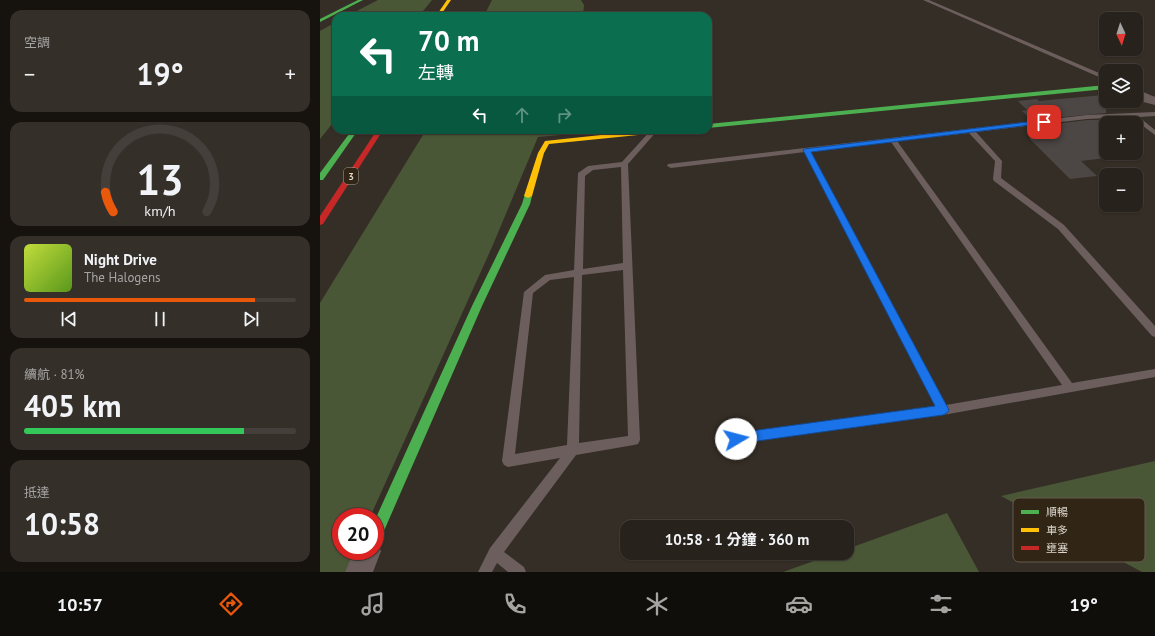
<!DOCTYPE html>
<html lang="zh-TW">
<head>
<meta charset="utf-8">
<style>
	:root { --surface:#28221c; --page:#342f29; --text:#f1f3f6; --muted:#a5a4a3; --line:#443f3b; --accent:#ea580c }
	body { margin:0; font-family:"PT Sans","Noto Sans TC",sans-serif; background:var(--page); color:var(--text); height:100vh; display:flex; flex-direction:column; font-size:15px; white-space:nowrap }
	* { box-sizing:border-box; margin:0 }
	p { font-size:13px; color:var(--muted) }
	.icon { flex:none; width:22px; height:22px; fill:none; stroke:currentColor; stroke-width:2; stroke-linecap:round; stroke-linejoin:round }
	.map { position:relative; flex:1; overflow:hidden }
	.drawer { display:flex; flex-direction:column; gap:10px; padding:10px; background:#16130f; width:320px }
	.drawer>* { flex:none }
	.guide { position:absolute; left:12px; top:12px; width:380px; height:122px; border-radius:12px; box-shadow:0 1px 3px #0004,0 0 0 1px var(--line); background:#0b6e4f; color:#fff; overflow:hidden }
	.needle { width:26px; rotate:176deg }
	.tools { position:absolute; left:779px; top:12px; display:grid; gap:8px }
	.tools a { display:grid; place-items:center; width:44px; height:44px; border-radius:8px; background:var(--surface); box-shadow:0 1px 3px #0004,0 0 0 1px var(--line); font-size:20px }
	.speed { position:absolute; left:12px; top:508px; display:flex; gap:8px; font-size:20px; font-weight:700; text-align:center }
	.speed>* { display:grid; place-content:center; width:52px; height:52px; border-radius:50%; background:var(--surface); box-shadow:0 1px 3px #0004,0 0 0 1px var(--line); line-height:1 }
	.speed .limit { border:6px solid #d22; background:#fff; color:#111 }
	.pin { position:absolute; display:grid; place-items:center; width:34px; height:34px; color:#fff; margin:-17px; border-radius:8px; box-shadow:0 2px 6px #0006 }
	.me { position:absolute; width:44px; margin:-22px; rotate:82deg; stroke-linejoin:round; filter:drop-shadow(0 0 3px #0008) }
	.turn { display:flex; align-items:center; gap:14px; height:84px; padding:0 20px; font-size:18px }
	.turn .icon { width:52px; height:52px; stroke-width:2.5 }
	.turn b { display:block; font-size:28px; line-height:34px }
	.lanes { display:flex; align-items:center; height:38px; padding:0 20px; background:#0003; justify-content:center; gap:20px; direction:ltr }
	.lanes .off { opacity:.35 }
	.big { font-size:30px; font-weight:700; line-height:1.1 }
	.drawer .card { flex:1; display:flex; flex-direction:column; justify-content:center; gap:6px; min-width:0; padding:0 14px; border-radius:12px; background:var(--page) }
	.drawer .dial { align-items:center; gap:0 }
	.dial svg { height:104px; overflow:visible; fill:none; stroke:var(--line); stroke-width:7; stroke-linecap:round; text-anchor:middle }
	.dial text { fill:var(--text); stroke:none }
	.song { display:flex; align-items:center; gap:12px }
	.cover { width:48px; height:48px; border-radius:6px; background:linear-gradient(135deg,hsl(70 70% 55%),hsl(90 70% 35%)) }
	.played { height:4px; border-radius:2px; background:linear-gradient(90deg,var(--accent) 85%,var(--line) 85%) }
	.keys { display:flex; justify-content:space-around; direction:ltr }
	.heat { display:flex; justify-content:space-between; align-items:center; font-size:22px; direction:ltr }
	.charge { height:6px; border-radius:3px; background:linear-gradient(90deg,#34c759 81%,var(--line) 0) }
	.trip { position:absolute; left:300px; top:520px; width:234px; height:40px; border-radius:12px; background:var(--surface); box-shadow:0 1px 3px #0004,0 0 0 1px var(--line); font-weight:700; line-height:40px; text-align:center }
	.tabs { display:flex; height:64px; justify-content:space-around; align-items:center; background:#100e0b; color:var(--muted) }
	.tabs .icon { width:28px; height:28px }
	.tabs .current { color:var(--accent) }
	.tabs b { font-size:18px; color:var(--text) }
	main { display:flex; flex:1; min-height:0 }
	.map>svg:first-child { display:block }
</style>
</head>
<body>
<main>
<section class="drawer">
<div class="card"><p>空調</p>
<div class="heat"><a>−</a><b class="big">19°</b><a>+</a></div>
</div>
<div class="card dial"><svg viewBox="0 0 100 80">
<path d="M14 69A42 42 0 1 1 86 69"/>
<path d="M14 69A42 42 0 0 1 8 54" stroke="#ea580c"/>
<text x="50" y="56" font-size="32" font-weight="700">13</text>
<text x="50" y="72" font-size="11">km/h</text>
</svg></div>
<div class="card">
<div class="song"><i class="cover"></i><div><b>Night Drive</b><p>The Halogens</p></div></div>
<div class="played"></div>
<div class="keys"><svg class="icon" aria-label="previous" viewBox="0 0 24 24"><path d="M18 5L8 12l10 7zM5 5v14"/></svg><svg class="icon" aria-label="pause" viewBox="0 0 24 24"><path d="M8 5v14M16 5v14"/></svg><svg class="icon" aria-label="next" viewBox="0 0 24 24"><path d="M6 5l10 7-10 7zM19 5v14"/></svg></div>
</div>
<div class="card"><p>續航 · 81%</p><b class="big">405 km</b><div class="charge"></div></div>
<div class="card"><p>抵達</p><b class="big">10:58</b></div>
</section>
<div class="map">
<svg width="835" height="572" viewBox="0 0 835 572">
	<rect width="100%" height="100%" fill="#352e26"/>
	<g fill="#4a5737">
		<polygon points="58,0 112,0 99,16 27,16"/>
		<polygon points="172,0 261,0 264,5 263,16 164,16"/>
		<polygon points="16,22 16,119 0,139 0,31"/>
		<polygon points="106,130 298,130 218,137 172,247 50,517 21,517 21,551 35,551 25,572 0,572 0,303"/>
		<polygon points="835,461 835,572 822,572 681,496"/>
		<polygon points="627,513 659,572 463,572 516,553 527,553 527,549"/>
	</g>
	<g fill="#4c4644">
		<polygon points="783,95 786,97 786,101 792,101 801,107 786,109 786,113 712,120 702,111 707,110 698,101 717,99 719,101"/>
		<polygon points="767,120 786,120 786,158 761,161 777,176 750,179 709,138 730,136 719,126"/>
	</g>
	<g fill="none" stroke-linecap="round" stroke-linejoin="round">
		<g fill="#6c5e5d" fill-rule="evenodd">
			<polygon points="603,0 609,0 786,76 786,80"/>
			<polygon points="816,89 835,97 835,101 816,93"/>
			<path d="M 835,112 L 835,116 L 819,117 L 835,130 L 835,135 L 811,117 L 767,119 L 656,132 L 682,161 L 681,178 L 744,225 L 835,326 L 835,337 L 832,336 L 738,229 L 674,181 L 673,179 L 675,161 L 649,133 L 577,141 L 752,383 L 835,369 L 835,377 L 623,415 L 416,444 L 412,443 L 410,439 L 412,435 L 416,434 L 615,406 L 485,152 L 351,168 L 347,166 L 348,164 L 767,115 ZM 571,142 L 742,385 L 626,405 L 491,152 Z"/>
			<path d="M 331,130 L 337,131 L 308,164 L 320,440 L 318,444 L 314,445 L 256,455 L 184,552 L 204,567 L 206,572 L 188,572 L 177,563 L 172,572 L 158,572 L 170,548 L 240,458 L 188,467 L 184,465 L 182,461 L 204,292 L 225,275 L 254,270 L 258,173 L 268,166 L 302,162 ZM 301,167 L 303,263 L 263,269 L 265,176 L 273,170 ZM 303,270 L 308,436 L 259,443 L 262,275 ZM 254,277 L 247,445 L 195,454 L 213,293 L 230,280 Z"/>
		</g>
		<g fill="#6c5e5d" fill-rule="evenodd">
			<polygon points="816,92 835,97 835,105 816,100"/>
			<polygon points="55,541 57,542 61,551 53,572 25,572 34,551 55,551"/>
		</g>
		<g fill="#4caf50" fill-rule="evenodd">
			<polygon points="38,0 43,0 0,22 0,19"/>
			<polygon points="786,85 786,89 388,128 388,124"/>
			<polygon points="32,130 38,130 3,180 0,180 0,173"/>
			<polygon points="205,194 211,194 212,196 210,204 162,306 60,540 55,541 55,520 152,306 202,204"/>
		</g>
		<g fill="#ffc107" fill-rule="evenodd">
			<polygon points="127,0 131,0 120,16 116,16"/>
			<polygon points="328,130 351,130 348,132 229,144 224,153 212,196 208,198 204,196 218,153 225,141"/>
		</g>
		<polygon fill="#c62828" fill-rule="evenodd" points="57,130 63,130 3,224 0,225 0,216"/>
	</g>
	<polygon fill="#1a73e8" stroke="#114b97" points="724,120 727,122 726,123 491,152 629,410 627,413 623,415 416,444 412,443 411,439 412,435 416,433 615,406 483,150 484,149"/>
	<g text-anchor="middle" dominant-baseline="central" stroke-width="4" stroke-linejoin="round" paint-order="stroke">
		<rect fill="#312516" stroke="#a9a195" stroke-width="1" x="24" y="168" width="14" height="16" rx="3"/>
		<g font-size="10" font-weight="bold" fill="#ddd6cc">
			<text x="31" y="176">3</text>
		</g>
	</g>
	<rect x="693" y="498" width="132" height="64" rx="6" fill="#312516" stroke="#655a4d" stroke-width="1"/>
	<rect x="701" y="510" width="18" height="4" fill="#4caf50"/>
	<rect x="701" y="528" width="18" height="4" fill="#ffc107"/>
	<rect x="701" y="546" width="18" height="4" fill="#c62828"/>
	<g font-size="11" fill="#ddd6cc">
		<text x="726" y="516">順暢</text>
		<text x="726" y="534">車多</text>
		<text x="726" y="552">壅塞</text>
	</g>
</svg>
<div class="tools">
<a><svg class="needle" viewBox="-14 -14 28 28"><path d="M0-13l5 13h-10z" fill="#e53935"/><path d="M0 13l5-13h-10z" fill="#a5a4a3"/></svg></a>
<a><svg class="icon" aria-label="layers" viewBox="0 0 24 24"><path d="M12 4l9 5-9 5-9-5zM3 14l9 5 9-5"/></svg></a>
<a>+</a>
<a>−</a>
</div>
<div class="speed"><div class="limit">20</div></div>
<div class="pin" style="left:724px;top:122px;background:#d93025"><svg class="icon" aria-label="arrive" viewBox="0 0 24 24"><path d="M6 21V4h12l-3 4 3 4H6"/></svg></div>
<svg class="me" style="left:416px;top:439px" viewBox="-20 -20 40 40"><circle r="19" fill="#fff"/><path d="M0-13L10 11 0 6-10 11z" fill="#1a73e8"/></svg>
<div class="trip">10:58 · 1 分鐘 · 360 m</div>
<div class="guide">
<div class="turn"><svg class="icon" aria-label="left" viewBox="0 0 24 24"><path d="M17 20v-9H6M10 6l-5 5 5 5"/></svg><div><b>70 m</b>左轉</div></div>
<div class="lanes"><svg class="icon" aria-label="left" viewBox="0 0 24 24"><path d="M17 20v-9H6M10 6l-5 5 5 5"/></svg><svg class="icon off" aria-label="ahead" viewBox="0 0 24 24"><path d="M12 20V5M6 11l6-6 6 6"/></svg><svg class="icon off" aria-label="right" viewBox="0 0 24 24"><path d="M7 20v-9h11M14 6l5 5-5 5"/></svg></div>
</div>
</div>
</main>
<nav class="tabs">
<b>10:57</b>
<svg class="icon current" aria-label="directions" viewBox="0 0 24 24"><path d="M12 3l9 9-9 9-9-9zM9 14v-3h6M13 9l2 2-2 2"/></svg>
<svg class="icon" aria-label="music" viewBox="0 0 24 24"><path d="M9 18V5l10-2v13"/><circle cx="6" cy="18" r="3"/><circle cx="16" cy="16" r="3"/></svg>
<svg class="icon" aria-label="phone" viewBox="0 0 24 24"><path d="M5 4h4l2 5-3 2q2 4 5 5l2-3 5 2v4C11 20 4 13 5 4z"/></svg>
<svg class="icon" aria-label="climate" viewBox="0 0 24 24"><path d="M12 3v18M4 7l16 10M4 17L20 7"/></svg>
<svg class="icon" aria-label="car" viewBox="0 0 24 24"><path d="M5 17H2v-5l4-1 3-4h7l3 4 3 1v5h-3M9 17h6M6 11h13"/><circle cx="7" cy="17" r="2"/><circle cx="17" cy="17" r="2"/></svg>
<svg class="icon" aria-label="filters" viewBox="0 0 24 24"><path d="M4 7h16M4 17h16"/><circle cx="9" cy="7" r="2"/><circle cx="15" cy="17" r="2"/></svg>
<b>19°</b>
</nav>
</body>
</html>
